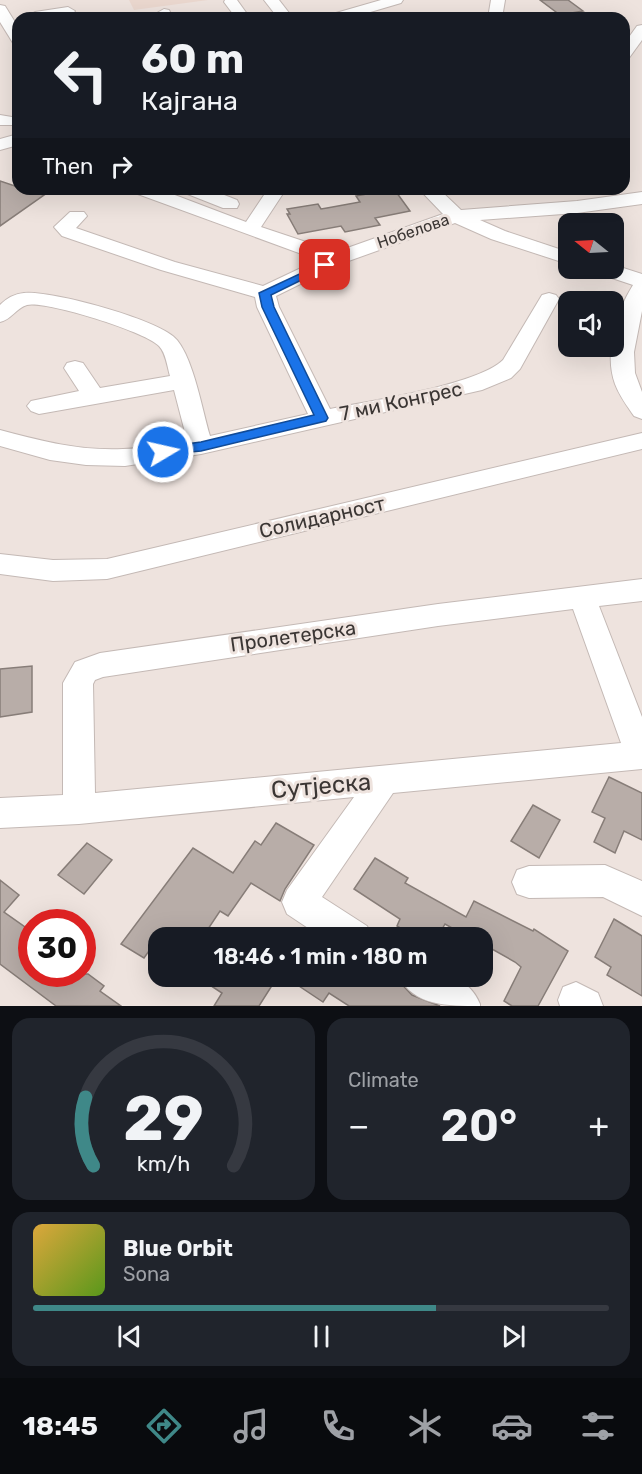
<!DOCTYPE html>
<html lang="en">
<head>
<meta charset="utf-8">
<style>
	:root { --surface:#171b24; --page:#20242c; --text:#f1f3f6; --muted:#9ea1a6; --line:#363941; --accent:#3f8888 }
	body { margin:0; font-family:Rubik,sans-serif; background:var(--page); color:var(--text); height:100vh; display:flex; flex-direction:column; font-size:22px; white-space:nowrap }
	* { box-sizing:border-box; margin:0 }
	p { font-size:20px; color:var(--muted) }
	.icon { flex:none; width:33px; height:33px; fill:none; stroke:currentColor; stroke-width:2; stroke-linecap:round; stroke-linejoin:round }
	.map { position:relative; height:1006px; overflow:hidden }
	.drawer { display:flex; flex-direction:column; gap:12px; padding:12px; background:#0d0f14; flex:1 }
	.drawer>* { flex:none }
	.banner { position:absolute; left:12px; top:12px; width:618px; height:183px; border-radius:18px; box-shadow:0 6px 24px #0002; background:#171b24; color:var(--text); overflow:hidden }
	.needle { width:39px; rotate:288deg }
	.fabs { position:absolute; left:558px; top:213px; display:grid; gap:12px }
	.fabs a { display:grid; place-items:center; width:66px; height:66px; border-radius:12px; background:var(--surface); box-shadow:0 6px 24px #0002; font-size:30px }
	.speed { position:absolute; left:18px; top:909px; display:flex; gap:12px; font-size:30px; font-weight:700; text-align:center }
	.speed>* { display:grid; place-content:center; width:78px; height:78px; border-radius:50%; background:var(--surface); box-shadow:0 6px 24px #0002; line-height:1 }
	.speed .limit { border:9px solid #d22; background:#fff; color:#111 }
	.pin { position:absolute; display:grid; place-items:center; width:51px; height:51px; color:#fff; margin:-26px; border-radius:12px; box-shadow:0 3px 9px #0006 }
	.me { position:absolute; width:66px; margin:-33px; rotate:81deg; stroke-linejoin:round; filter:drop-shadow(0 0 4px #0008) }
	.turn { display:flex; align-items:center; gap:21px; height:126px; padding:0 30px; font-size:27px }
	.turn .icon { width:78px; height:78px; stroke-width:2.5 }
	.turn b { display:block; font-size:42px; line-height:51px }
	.then { display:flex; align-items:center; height:57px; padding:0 30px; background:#0003; gap:12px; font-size:22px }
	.big { font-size:45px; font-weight:600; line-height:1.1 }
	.drawer .tile { flex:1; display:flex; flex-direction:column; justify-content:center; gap:9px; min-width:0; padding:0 21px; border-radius:18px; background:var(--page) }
	.drawer .dial { align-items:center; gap:0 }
	.dial svg { height:156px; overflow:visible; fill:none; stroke:var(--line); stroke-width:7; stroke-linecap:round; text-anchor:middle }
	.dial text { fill:var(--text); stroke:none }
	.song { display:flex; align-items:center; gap:18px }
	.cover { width:72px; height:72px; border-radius:9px; background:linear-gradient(135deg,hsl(40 70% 55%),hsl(90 70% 35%)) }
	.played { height:6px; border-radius:3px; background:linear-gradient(90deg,var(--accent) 70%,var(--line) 70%) }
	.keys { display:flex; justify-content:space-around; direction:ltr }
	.heat { display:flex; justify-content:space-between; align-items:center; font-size:33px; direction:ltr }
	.drawer .tiles { flex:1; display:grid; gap:12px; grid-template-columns:1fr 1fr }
	.tile:last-child { grid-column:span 2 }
	.trip { position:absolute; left:148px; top:927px; width:345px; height:60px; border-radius:18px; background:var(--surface); box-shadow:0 6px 24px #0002; font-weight:600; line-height:60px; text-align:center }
	.menu { display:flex; height:96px; justify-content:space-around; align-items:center; background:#090b0e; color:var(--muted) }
	.menu .icon { width:42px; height:42px }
	.menu .on { color:var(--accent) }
	.menu b { font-size:27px; color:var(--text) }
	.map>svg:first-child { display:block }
</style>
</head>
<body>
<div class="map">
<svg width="642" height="1006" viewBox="0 0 642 1006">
	<rect width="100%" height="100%" fill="#eee3de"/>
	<polygon fill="#ebd8cf" points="129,0 208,0 134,10"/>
	<g fill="#b8ada8" stroke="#877d78" stroke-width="1.5">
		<polygon points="540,0 568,0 583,11 560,15"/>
		<polygon points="0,181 18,187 18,189 44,195 0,226"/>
		<polygon points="394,189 410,211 375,218 380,225 345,232 341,226 298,234 287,214 290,214 287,209 318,204 321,209 327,208 360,202 356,196"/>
		<polygon points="32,666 32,712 0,717 0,669"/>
		<polygon points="609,777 642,793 642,840 624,831 615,853 594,842 605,818 592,812"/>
		<polygon points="533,805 560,820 539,858 511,841"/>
		<polygon points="276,823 314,845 285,889 280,901 251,883 228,916 220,911 202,938 159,938 159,954 151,948 144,958 121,944 193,848 233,873 255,841 261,845"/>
		<polygon points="87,843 112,860 84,894 58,875"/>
		<polygon points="375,858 408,878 405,883 466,917 474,901 533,931 534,929 568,951 538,1006 512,1006 504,1001 521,967 515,962 483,944 483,938 470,938 445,924 437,938 417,938 397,926 400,919 354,889"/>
		<polygon points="0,880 19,895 4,912 32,932 32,974 88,974 104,986 100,991 121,1006 56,1006 0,964"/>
		<polygon points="614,919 642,936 642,996 607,975 611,967 595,957"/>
		<polygon points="196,976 278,976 259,1006 214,1006 222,993"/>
		<polygon points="284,976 394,976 412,995 440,1006 349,1006 329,993 323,1002"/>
	</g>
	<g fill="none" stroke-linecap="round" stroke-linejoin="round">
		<g stroke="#c4b9b5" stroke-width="2">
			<g id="minor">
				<polygon points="225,0 237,0 250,18 236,18 224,2"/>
				<polygon points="264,0 279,0 293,18 278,18"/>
				<polygon points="381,0 403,0 401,3 350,18 327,18 329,15"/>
				<polygon points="491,0 505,0 502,18 488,18"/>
				<polygon points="0,5 5,6 18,27 18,45 13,43 0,22"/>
				<polygon points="68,7 75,11 73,14 51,18 29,18 28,16 35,12"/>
				<polygon points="164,9 169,10 173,18 159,18 157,13"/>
				<polygon points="642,25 642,40 629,58 624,60 624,44 637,26"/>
				<polygon points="0,115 12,117 14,121 12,125 0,125"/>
				<polygon points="18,134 18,145 0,150 0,139"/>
				<path d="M 133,189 L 159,189 L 246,222 L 268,189 L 286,189 L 261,227 L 336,252 L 443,214 L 419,189 L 439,189 L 461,210 L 577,201 L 642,192 L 642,204 L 577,213 L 480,220 L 505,231 L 568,252 L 568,264 L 491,239 L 455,223 L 343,263 L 276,296 L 279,307 L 330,409 C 369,401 478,385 503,360 L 542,295 L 549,293 L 556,295 L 559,299 L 520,369 L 511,378 L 482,390 L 201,454 L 125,466 L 86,465 L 50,460 L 0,446 L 0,430 C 41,441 80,451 123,449 C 144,449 166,443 187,440 L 174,390 L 39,414 L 31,411 L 27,406 L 31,401 L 79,391 L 64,368 L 67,363 L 75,361 L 83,363 L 100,388 L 170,376 C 167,366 166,353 159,346 C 147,332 44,300 27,305 C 16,308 11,320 0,322 L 0,305 C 7,298 14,294 24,293 C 50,290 162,320 177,340 C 194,361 202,409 210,436 L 308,414 L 257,307 L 255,297 L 161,270 L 62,236 L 54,227 L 70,212 L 84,212 L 87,216 L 76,228 L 175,262 L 263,286 L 318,260 L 135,193 Z"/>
				<polygon points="183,189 209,189 237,200 239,204 237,208 223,208 185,193"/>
				<path d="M 614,265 L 642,274 L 642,311 L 634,352 L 635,373 L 642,392 L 642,419 L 634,416 C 627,406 619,395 615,384 C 604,353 616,312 633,285 L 594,272 L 591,268 L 614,268 Z"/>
				<polygon points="642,433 642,449 107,579 53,581 0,574 0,554 53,560 107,559"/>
				<path d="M 642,579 L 642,601 L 599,606 L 642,717 L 642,769 L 393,793 L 322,897 L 367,926 L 372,938 L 323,938 L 287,914 L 282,902 L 287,890 L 354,797 L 79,824 L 0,828 L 0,798 L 63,795 L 63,683 L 75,662 L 100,653 L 438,604 ZM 573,609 L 621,743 L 95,793 L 93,684 L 95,680 L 103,677 L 438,626 Z"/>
				<polygon points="605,865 642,881 642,916 603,897 529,898 517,894 512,882 517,870 529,866"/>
				<path d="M 399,976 C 431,976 466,969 480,1004 L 480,1006 C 448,1006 413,1006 399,976 Z"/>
				<polygon points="576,982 598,993 603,1006 560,1006 558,1000 563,987"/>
			</g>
		</g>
		<use href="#minor" fill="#fff" fill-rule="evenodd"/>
	</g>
	<polygon fill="#1a73e8" stroke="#114b97" stroke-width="1.5" points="325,262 330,265 328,267 271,295 274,307 328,418 326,421 201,451 158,455 156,452 158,449 163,447 201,442 314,415 262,307 259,293"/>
	<g text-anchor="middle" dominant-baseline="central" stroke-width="6" stroke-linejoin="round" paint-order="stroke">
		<g font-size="16" fill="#3b3634" stroke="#eee3de">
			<text transform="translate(413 231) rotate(-19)">Нобелова</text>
		</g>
		<g font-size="20" fill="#3b3634" stroke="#eee3de">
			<text transform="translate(401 401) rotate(-12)">7 ми Конгрес</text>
			<text transform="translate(322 517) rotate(-13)">Солидарност</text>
			<text transform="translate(293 636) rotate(-8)">Пролетерска</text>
		</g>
		<g font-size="24" fill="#3b3634" stroke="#eee3de">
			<text transform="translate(321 786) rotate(-5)">Сутјеска</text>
		</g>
	</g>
</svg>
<div class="fabs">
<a><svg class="needle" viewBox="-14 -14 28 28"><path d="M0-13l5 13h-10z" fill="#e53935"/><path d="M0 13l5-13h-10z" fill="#9ea1a6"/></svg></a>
<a><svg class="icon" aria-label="sound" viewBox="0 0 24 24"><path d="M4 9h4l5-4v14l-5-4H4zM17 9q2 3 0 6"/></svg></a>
</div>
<div class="speed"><div class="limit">30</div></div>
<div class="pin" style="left:325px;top:265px;background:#d93025"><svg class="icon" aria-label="arrive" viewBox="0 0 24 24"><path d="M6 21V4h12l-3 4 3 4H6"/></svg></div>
<svg class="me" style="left:163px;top:452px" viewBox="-20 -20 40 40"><circle r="17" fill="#1a73e8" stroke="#fff" stroke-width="3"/><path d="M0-11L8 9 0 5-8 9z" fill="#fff"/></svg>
<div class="trip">18:46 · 1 min · 180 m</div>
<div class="banner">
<div class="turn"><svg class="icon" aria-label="left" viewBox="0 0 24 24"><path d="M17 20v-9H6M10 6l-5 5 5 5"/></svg><div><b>60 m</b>Кајгана</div></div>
<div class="then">Then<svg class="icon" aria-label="right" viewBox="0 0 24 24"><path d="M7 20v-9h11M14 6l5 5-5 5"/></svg></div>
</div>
</div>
<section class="drawer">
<div class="tiles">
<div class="tile dial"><svg viewBox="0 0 100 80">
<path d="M14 69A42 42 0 1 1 86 69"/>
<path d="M14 69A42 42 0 0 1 10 34" stroke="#3f8888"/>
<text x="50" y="56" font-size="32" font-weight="700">29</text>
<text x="50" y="72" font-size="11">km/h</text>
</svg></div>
<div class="tile"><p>Climate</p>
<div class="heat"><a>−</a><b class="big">20°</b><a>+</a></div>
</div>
<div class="tile">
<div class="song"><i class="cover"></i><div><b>Blue Orbit</b><p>Sona</p></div></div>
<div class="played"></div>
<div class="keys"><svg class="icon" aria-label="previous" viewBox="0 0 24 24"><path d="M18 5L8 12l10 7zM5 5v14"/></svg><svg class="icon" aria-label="pause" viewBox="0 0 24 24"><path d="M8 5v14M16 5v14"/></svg><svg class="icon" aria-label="next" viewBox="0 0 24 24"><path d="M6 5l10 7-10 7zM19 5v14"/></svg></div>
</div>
</div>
</section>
<nav class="menu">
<b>18:45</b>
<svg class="icon on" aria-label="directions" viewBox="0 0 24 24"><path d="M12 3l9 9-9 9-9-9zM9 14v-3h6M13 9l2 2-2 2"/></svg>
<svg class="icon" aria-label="music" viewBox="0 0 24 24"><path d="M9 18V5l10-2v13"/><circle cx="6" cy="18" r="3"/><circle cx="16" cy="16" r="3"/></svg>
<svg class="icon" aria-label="phone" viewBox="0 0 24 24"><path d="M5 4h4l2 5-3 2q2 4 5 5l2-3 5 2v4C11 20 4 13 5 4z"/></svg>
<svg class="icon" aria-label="climate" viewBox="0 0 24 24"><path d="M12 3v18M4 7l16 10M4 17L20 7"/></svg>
<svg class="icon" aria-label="car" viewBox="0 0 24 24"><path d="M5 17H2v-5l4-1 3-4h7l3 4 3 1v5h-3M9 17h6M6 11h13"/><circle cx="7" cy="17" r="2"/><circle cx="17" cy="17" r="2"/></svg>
<svg class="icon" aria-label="filters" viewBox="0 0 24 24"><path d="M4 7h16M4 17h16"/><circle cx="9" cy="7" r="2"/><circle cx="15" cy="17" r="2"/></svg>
</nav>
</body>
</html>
